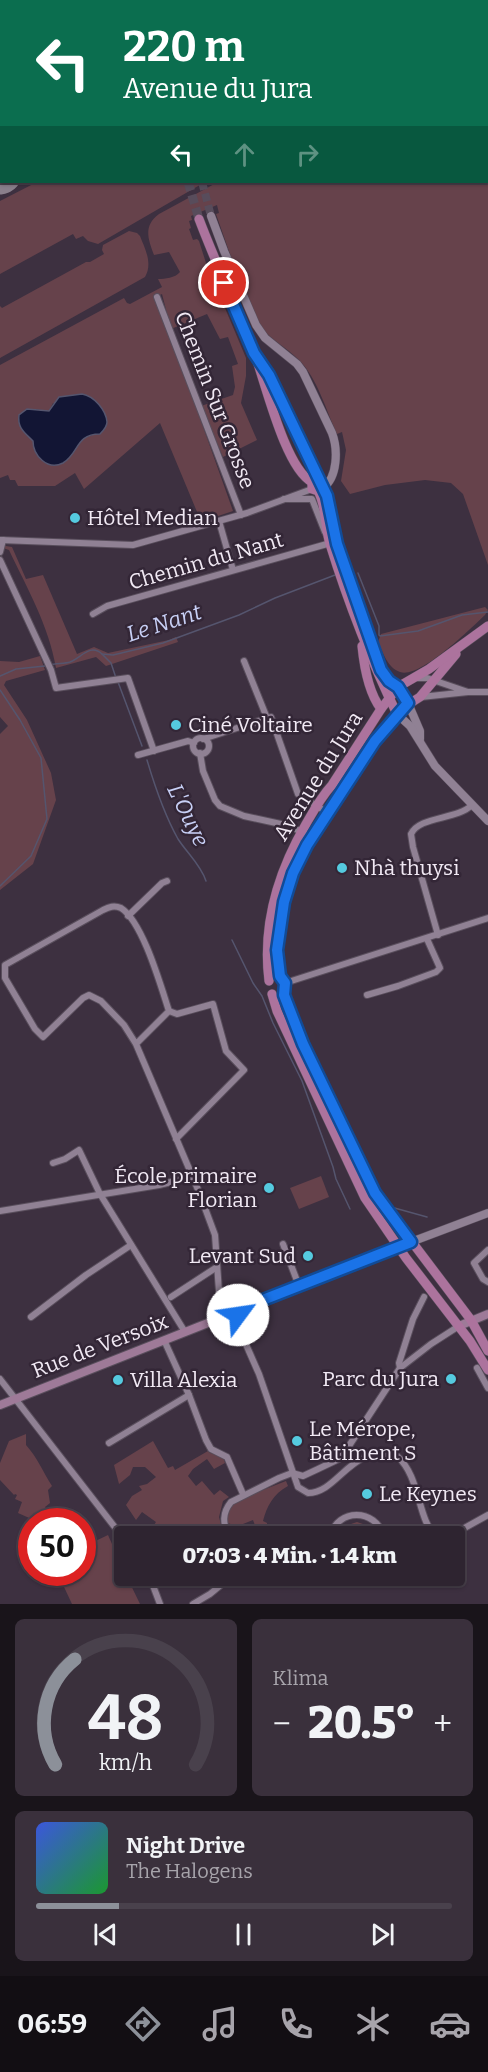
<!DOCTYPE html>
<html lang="de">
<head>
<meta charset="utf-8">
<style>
	:root { --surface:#2e2430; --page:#3a303c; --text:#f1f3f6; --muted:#a7a4ab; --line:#49414c; --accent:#8c9099 }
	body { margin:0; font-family:Bitter,serif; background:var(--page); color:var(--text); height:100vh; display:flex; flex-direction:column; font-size:22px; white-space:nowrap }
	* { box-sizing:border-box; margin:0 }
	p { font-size:20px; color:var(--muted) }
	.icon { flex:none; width:33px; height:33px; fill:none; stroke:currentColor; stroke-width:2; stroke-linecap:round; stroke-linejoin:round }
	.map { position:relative; height:1604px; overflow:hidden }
	.sheet { display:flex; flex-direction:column; gap:15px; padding:15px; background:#19141a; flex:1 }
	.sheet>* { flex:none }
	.hud { position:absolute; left:0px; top:0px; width:489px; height:183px; box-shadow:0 2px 4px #0004,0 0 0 2px var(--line); background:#0b6e4f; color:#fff; overflow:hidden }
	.speed { position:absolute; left:18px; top:1508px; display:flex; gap:12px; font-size:30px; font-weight:700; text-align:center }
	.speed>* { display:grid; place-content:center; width:78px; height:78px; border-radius:50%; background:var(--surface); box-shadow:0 2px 4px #0004,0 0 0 2px var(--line); line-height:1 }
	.speed .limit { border:9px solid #d22; background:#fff; color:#111 }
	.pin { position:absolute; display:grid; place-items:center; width:51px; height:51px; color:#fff; margin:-26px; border:3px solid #fff; border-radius:50%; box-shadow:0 2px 6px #0007 }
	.me { position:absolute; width:66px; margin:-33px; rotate:59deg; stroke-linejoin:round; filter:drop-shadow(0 0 4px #0008) }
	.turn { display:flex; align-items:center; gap:21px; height:126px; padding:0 24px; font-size:27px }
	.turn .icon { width:78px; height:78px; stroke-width:2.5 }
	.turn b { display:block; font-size:42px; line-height:51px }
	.lanes { display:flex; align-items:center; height:57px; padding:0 24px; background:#0003; justify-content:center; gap:30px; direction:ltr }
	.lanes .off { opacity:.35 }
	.big { font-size:45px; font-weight:800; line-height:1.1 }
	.sheet .widget { flex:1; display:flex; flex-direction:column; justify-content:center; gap:9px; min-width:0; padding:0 21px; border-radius:9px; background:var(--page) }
	.sheet .dial { align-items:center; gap:0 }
	.dial svg { height:156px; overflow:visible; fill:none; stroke:var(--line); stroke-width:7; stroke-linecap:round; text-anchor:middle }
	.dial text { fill:var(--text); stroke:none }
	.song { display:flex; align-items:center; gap:18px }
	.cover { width:72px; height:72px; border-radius:9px; background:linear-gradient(135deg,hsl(230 70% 55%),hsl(130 70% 35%)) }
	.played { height:6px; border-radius:3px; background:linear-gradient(90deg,var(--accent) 20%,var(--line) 20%) }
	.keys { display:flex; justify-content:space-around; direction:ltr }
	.heat { display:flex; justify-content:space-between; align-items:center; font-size:33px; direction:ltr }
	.sheet .tiles { flex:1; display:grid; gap:15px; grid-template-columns:1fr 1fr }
	.widget:last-child { grid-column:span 2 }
	.trip { position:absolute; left:114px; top:1526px; width:351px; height:60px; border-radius:6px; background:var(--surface); box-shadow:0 2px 4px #0004,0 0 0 2px var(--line); font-weight:800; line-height:60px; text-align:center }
	.tabs { display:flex; height:96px; justify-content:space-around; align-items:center; background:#120e13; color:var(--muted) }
	.tabs .icon { width:42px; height:42px }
	.tabs .current { color:var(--accent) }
	.tabs b { font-size:27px; color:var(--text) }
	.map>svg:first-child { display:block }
</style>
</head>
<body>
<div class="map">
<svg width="488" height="1604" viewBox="0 0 488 1604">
	<rect width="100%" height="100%" fill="#3d3040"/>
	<g fill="#66424b" fill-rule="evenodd">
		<path d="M 488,35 L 488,565 L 463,494 L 451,483 L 425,480 L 385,485 L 350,494 L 341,481 L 346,450 L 342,432 L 337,434 C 326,410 318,380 300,361 C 288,348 272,341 261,327 L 231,257 L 216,214 L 219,213 L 217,205 L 191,216 L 192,220 L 189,221 L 191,228 L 189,229 L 193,240 L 197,239 L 199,241 L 206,263 L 246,358 L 246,376 L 241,403 L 257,440 L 223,457 L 201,406 L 233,395 L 235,387 L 232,366 L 238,364 L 228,337 L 220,339 L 207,314 L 171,329 L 162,294 L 154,298 L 196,407 L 233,511 L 203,521 L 200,519 L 160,423 L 84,489 L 75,473 L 55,486 L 18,486 L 15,480 L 10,480 L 8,475 L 0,478 L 0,365 L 124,298 L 127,303 L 130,304 L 162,287 L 158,279 C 165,279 175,278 180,272 L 169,252 L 154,255 C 148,239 143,226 159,214 L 218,182 L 488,182 ZM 53,403 L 107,420 C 107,434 92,433 83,439 C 71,448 63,476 43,461 C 36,457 33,448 33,441 L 23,431 L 33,409 L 49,411 Z"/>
		<polygon points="37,182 205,182 98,244 88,241 83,236 76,239 73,234 0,274 0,201"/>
		<path d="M 129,231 L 137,233 L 140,236 C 145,249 153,263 145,277 L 0,358 L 0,306 L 2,308 L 86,262 L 90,262 L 104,254 L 102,250 L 103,245 Z"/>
		<path d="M 0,545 L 12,547 L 26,579 L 43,575 L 77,654 L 94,647 L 108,653 L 169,640 L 176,637 L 178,642 L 106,666 L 96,657 L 56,668 C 49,626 27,588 9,550 L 0,547 Z"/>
		<path d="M 485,607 L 488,610 L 485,615 C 470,629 420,679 400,672 C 388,668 383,653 378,642 L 381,634 Z"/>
		<polygon points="40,656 45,670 6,681 4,685 27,720 51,773 56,800 33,864 0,890 0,734 8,726 0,717 0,661 19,662"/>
		<polygon points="321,1176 329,1197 299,1209 290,1188"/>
		<path d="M 26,1434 L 26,1445 C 37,1457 43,1472 52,1486 L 48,1490 L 50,1503 L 45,1507 L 55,1521 L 36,1521 L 18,1513 L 22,1502 L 15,1499 L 17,1495 L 15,1494 L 14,1495 L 0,1480 L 0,1463 L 9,1441 Z"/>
		<polygon points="153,1441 168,1468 173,1466 175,1470 208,1451 210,1453 218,1454 223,1457 225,1463 214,1469 207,1459 193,1469 188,1476 196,1486 202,1481 214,1495 220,1490 229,1497 223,1501 219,1517 224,1536 147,1536 156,1522 142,1512 136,1520 126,1505 132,1496 142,1490 139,1486 147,1484 156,1477 145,1467 133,1467 130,1475 119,1484 114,1465"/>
		<path d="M 286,1481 L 288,1486 C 273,1494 267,1506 263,1521 L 267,1523 L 268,1536 L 259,1536 L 253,1520 L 238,1526 L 227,1523 L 229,1508 L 240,1499 Z"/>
		<polygon points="357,1522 369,1526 375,1536 338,1536 345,1526"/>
		<polygon points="108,1535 124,1571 124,1575 126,1575 140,1604 72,1604 57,1572 82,1572 83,1547"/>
	</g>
	<path fill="#121534" stroke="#55556e" stroke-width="1.5" d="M 82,394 C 94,396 106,410 107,422 C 107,427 103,431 100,434 C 75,434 79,454 63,463 C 47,471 33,455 33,441 C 25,433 17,428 19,415 L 27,409 L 49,411 L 59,397 Z"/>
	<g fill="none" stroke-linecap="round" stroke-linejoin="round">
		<g stroke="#55556e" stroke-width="1.5">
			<polyline points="358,573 379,626 379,635 380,636 418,631 462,615 488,612"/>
			<polyline points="102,654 111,663 116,678"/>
			<path d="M 50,665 C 56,663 64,664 70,662 C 81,658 90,643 102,654 L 113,655 L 163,643 L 239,615 L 275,598 L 335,575"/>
			<polyline points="0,676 16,669 45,666"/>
			<polyline points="118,682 142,746"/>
			<polyline points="0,690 20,720 41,758 47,819 31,856 0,886"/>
			<path d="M 147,760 C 155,787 164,814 178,839 C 187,853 201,865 206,881"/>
			<polyline points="232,940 253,983 262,996 273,1023 302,1081 333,1167 336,1179 350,1209"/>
			<polyline points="391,1207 427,1217"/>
		</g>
		<g stroke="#8a7f8c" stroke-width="39">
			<polyline points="316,2 318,0"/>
			<polyline points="0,175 2,174"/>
		</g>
		<g stroke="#584c5b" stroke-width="8" stroke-dasharray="8 4" stroke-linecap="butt">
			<polyline points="168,0 168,2"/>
			<polyline points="202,182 211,216"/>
		</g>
		<g stroke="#584c5b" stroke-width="9" stroke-dasharray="9 4.5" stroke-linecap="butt">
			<polyline points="154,0 154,2"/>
			<polyline points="188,182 199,219"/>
		</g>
		<g stroke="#594e5c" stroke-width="8">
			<g id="minor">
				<polyline points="157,297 241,515"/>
				<polyline points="284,499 312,499 325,532"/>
				<polyline points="219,521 233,570"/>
				<polyline points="0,540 133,545 247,513 312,489"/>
				<polyline points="0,552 3,540"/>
				<polyline points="0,560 51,670 56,688 128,678 154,751"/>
				<polyline points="93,614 107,606 327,544 329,542"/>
				<polyline points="244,661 267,718"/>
				<polyline points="415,678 427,678 468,692 421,697"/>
				<polyline points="468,692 488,692"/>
				<circle cx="201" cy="746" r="8"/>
				<polyline points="203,739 271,717 298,794 328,813"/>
				<polyline points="200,753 203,771 215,800 220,806 244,816 290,826 311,837"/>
				<polyline points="138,755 188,741 194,743"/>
				<polyline points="128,916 162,883 167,881"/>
				<path d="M 438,935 L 413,847 L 411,834 C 419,816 457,820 472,805"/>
				<polyline points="285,983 488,918"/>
				<polyline points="367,995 398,986 436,972 440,968 427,939"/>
				<polyline points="169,1011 177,1014 213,1004 226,1051 244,1070 176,1139"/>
				<path d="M 136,1044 L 169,1011 C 161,987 143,922 121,908 C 114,905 109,907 103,910 L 5,965 L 5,978 L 35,1029 L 43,1037 L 83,998 L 89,995 L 101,1001 L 124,1025 L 136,1044 L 199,1192 L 215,1235 L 220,1306"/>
				<polyline points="53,1163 65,1159 79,1150 100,1194 185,1332"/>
				<polyline points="0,1211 159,1185 192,1177"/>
				<polyline points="283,1244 299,1286"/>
				<polyline points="488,1250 474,1263 483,1279 488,1282"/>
				<polyline points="171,1297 217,1267"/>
				<polyline points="31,1317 86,1275 131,1245"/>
				<path d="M 231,1318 L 237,1324 L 259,1374 L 298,1487 L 308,1493 C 339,1493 351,1442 397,1456 C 421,1477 417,1520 436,1536"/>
				<polyline points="164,1340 189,1395 206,1440 211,1449 227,1457 243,1494"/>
				<polyline points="400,1368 399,1363 413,1319 424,1297"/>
				<polyline points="477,1368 488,1388"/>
				<polyline points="0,1379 124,1539"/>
				<polyline points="109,1443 189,1395"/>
				<path d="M 228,1536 C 223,1523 222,1513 231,1502 L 279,1478 L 292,1473 L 303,1476 L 318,1469 L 339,1459 L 345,1452 L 400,1368 L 431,1344 L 459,1326"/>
				<path d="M 330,1536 C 338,1508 375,1508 384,1536"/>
				<polyline points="450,1536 488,1515"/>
				<polyline points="149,1575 160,1604"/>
				<polyline points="193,1604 210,1594 233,1575"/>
			</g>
		</g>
		<g stroke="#594e5c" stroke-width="9">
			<g id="tertiary">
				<path d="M 211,216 L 224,251 L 256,325 L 265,338 L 297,364 L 303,372 L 332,433 C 338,449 338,477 323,488"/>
				<polyline points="408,703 420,731 420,739"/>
				<polyline points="397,714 410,726 435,766 488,821"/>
				<polyline points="411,1242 488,1213"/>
			</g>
		</g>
		<g stroke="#594e5c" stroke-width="10">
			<g id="secondary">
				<polyline points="239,1313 250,1305 411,1242"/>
				<polyline points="459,1326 488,1314"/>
				<path d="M 0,1405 L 213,1321 C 220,1320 233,1320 237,1316 C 247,1307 235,1297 226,1299 L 221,1304 L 221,1312 L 227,1318"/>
			</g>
		</g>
		<g stroke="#594e5c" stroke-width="10">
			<g id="primary">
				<path d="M 199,219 C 216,264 237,308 254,352 C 265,381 285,468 312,482"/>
				<polyline points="254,353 269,375 327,496 337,545 381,670 389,681 398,687 408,703"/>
				<path d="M 312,482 L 312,489 L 318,491 C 327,507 324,526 330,544 C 348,602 370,659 397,714"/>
				<path d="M 362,646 C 364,666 368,692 381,709"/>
				<polyline points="281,979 277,950 281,915 293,873 307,845 375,741 401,709 420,697 456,654"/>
				<path d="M 269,981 C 262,925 278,872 306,824 C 314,810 321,797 332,785 L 381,709 L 398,687 L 429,669 L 488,626"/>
				<polyline points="284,989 289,1010 295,1028 375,1193 471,1320 488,1351"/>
				<polyline points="272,994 277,1011 365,1198 406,1258 470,1341 488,1370"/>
			</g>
		</g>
		<use href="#minor" stroke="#908194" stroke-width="6"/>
		<use href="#tertiary" stroke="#908194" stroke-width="8"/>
		<use href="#secondary" stroke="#9e7a98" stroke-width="8"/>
		<use href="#primary" stroke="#ac739d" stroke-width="9"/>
	</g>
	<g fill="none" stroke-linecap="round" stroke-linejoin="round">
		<g stroke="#114b97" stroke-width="15">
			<polyline id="route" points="224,283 254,353 269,375 327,496 337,544 381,670 389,681 398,687 408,703 375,741 307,845 293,873 284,902 277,950 280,976 285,983 284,995 303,1044 375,1193 411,1242 250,1305 238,1315"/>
		</g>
		<use href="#route" stroke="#1a73e8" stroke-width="10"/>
	</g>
	<g fill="#55cadf" stroke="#332636" stroke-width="2">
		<circle cx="75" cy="518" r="6"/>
		<circle cx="176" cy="725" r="6"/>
		<circle cx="342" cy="868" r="6"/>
		<circle cx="269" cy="1188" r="6"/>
		<circle cx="308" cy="1256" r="6"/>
		<circle cx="451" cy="1379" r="6"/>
		<circle cx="118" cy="1380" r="6"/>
		<circle cx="297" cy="1441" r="6"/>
		<circle cx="367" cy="1494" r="6"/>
	</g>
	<g text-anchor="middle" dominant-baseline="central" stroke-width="5" stroke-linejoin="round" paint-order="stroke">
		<g font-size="21" fill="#f1e9f4" stroke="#332636">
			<text transform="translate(215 400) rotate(69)">Chemin Sur Grosse</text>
			<text transform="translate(206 561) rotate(-16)">Chemin du Nant</text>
			<text transform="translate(318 776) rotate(-58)">Avenue du Jura</text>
			<text transform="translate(100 1346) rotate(-21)">Rue de Versoix</text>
		</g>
		<g font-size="21" fill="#f1e9f4" stroke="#332636" text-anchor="start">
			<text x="87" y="518">Hôtel Median</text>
			<text x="188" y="725">Ciné Voltaire</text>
			<text x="354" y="868">Nhà thuysi</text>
			<text x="257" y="1176" text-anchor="end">École primaire<tspan x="257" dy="24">Florian</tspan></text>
			<text x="296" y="1256" text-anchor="end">Levant Sud</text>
			<text x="439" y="1379" text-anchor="end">Parc du Jura</text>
			<text x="130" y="1380">Villa Alexia</text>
			<text x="309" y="1429">Le Mérope,<tspan x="309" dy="24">Bâtiment S</tspan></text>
			<text x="379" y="1494">Le Keynes</text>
		</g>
		<g font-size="22" font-style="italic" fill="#c8d0f6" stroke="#332636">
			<text transform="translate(164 623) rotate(-18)">Le Nant</text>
			<text transform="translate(188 815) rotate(64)">L'Ouye</text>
		</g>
	</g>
</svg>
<div class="speed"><div class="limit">50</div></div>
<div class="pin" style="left:224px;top:283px;background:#d93025"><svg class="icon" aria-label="arrive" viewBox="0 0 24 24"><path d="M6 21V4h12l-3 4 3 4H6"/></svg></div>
<svg class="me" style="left:238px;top:1315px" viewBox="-20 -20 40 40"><circle r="19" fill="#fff"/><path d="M0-13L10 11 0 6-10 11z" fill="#1a73e8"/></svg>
<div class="trip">07:03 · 4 Min. · 1.4 km</div>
<div class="hud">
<div class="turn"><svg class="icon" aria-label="left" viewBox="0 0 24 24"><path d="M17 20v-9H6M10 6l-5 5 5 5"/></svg><div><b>220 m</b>Avenue du Jura</div></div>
<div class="lanes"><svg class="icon" aria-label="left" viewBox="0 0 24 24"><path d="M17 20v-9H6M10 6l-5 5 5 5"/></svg><svg class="icon off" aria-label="ahead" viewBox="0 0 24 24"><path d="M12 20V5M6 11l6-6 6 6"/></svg><svg class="icon off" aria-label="right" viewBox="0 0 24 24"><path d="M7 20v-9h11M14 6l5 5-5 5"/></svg></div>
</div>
</div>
<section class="sheet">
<div class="tiles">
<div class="widget dial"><svg viewBox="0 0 100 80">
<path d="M14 69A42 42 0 1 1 86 69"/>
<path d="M14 69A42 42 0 0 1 24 15" stroke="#8c9099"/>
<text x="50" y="56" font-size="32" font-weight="700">48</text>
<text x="50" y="72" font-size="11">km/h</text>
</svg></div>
<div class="widget"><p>Klima</p>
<div class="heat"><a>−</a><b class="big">20.5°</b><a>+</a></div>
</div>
<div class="widget">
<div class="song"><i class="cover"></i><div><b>Night Drive</b><p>The Halogens</p></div></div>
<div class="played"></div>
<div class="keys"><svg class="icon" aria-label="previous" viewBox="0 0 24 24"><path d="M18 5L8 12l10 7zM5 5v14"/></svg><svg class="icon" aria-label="pause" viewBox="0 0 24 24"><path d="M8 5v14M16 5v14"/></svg><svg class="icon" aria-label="next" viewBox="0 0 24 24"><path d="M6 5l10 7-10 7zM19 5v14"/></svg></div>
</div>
</div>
</section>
<nav class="tabs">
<b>06:59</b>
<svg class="icon current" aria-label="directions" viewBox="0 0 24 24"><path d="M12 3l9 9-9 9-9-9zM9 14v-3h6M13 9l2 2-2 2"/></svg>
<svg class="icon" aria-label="music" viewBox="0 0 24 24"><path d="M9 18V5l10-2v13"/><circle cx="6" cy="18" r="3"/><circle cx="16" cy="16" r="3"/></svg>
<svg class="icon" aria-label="phone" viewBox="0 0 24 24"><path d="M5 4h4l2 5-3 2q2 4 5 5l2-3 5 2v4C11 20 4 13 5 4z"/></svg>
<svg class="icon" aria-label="climate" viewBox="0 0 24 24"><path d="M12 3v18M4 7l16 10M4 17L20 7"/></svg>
<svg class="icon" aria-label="car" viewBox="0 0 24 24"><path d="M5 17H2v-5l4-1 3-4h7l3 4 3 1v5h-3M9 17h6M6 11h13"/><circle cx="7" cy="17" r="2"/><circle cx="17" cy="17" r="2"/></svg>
</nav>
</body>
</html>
